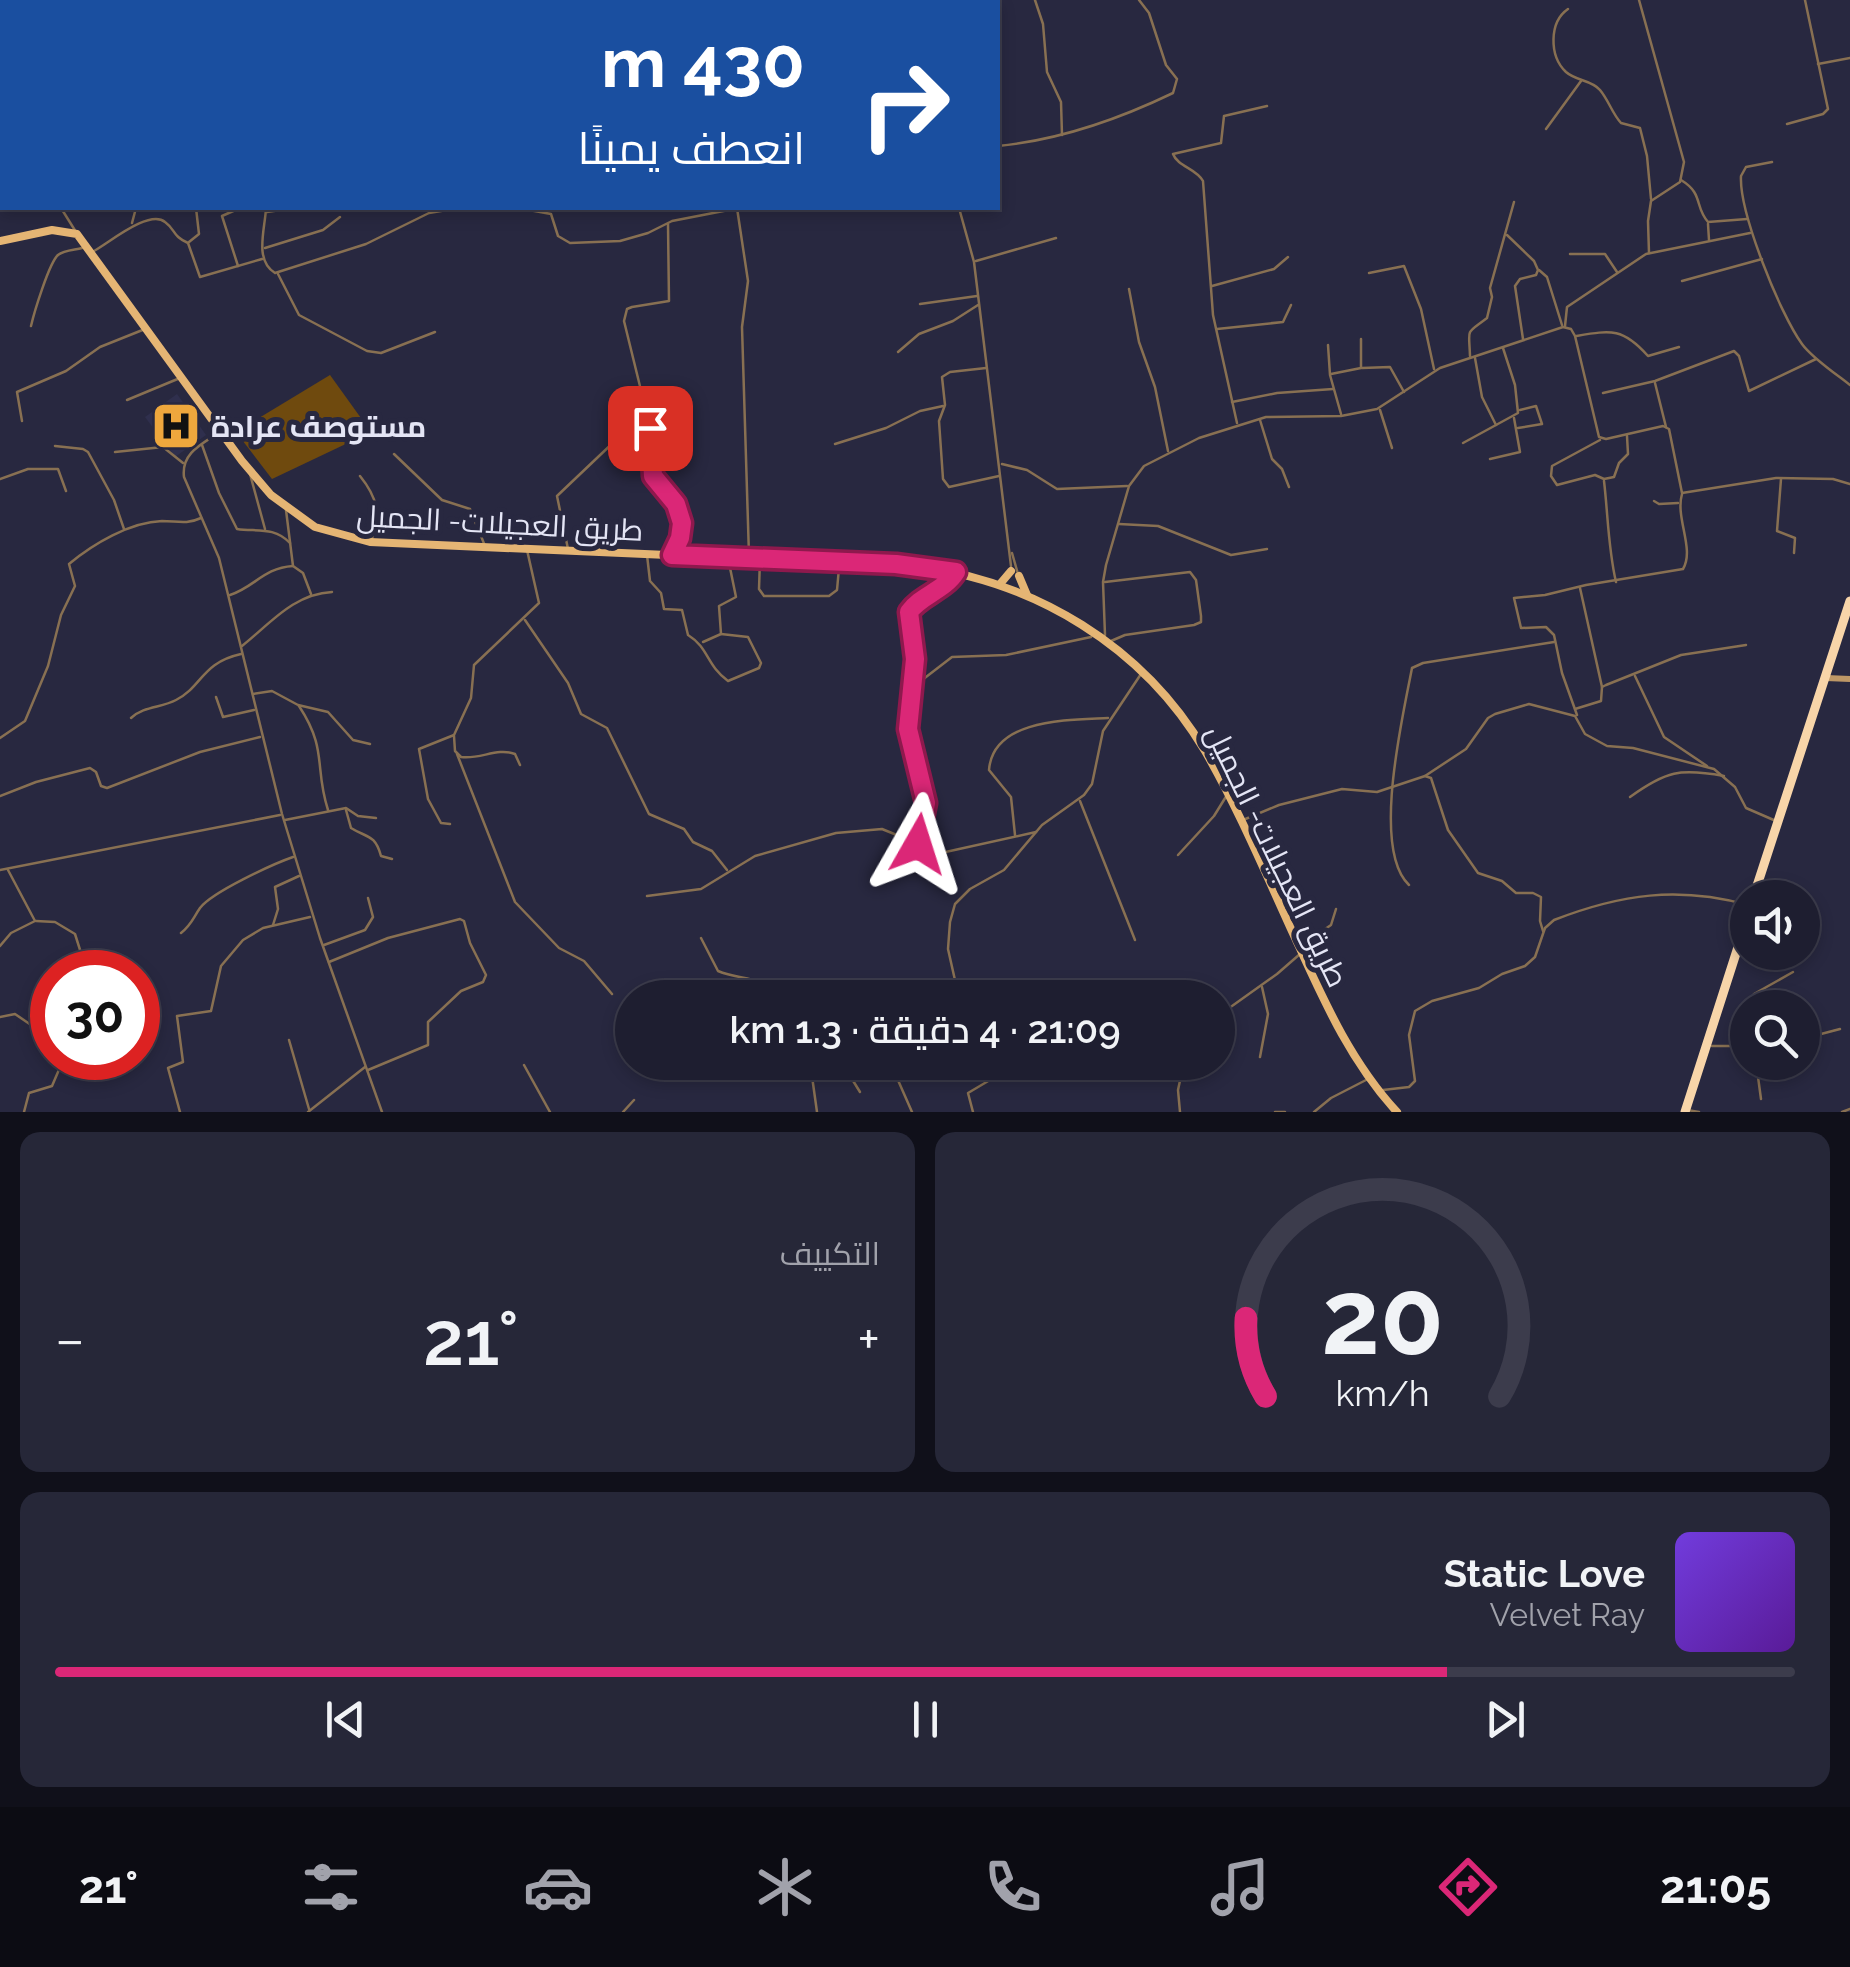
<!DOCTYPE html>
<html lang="ar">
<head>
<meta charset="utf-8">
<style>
	:root { --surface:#1e1e30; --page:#262738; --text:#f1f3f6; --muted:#a1a2ab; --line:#3c3c4c; --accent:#db2777 }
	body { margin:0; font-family:Raleway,Cairo,sans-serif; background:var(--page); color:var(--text); direction:rtl; height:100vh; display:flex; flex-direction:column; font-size:38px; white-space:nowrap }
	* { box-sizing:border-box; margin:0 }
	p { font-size:32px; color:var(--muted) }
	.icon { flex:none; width:55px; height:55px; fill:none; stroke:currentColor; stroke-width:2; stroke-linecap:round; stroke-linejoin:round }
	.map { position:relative; height:1112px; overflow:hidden; direction:ltr }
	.drawer { display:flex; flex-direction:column; gap:20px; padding:20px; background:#10101a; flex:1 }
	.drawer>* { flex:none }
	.hud { position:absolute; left:0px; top:0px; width:1000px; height:210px; box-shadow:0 5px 15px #0003,0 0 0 2px var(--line); direction:rtl; background:#1a4fa0; color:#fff; overflow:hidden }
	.tools { position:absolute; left:1730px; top:880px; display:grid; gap:20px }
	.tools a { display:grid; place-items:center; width:90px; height:90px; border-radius:50%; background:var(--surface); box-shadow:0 5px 15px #0003,0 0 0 2px var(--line); font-size:50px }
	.speed { position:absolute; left:30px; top:950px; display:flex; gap:20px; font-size:50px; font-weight:700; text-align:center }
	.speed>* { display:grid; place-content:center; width:130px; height:130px; border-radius:50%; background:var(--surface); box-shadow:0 5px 15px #0003,0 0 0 2px var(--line); line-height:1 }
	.speed .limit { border:15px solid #d22; background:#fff; color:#111 }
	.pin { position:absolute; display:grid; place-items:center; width:85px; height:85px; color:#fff; margin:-42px; border-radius:20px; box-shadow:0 5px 15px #0006 }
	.me { position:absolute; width:110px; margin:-55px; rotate:6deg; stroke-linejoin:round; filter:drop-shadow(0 0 8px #0008) }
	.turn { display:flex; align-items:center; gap:35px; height:210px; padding:0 30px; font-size:45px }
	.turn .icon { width:130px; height:130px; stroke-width:2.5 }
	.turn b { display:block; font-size:70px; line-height:85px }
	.big { font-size:75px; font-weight:600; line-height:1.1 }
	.drawer .widget { flex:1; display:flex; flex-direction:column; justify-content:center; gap:15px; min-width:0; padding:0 35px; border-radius:20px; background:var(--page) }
	.drawer .dial { align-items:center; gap:0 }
	.dial svg { height:260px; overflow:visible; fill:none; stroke:var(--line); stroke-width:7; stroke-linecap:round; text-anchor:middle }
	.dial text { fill:var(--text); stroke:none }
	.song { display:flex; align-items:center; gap:30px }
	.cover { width:120px; height:120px; border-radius:15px; background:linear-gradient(135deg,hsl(260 70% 55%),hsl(270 70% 35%)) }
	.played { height:10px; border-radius:5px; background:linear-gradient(90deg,var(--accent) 80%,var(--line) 80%) }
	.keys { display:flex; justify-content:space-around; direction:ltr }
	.heat { display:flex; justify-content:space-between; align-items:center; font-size:55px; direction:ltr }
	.drawer .tiles { flex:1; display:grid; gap:20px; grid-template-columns:1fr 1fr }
	.widget:last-child { grid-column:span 2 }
	.trip { position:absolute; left:615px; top:980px; width:620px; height:100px; border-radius:50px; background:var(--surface); box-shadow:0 5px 15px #0003,0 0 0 2px var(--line); font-weight:600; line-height:100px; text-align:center; direction:rtl }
	.dock { display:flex; height:160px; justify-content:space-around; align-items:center; background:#0c0c13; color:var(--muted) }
	.dock .icon { width:70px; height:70px }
	.dock .on { color:var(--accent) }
	.dock b { font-size:45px; color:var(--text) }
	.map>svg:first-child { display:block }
</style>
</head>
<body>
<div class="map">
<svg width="1850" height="1112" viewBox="0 0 1850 1112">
	<rect width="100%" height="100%" fill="#282840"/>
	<polygon fill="#2f2f4d" points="177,394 206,435 175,457 145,417"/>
	<polygon fill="#6f4a0e" points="330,375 371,432 272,479 236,432"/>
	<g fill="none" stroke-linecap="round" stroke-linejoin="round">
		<g stroke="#887052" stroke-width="2.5">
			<polyline points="396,0 397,2"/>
			<polyline points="664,0 665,2"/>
			<polyline points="852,0 853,2"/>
			<polyline points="1035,0 1043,24 1047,72 1061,102 1062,135"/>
			<polyline points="1639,0 1684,162 1680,182 1651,201 1648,221 1649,253"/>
			<polyline points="63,2 70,0"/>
			<polyline points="373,2 376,0"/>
			<polyline points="764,2 766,0"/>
			<path d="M 1568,9 C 1549,22 1549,56 1566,72 C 1576,81 1592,80 1600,90 C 1609,101 1612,113 1621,123 L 1640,128 L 1647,156 L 1651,199"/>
			<polyline points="0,28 2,26"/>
			<polyline points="1818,64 1850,58"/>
			<polyline points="0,65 2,71"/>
			<polyline points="1787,124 1823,114 1828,109 1805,0"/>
			<polyline points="0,128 2,128"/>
			<polyline points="1546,129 1581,81"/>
			<path d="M 998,146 C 1060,140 1117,120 1173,93 L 1177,79 L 1166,65 L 1149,13 L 1139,0"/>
			<path d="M 1772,162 L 1746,167 L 1741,176 C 1739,212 1780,314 1802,344 C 1812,358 1836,374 1850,385"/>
			<path d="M 1681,180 C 1704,194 1694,206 1708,222 L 1747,219"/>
			<polyline points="61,208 76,232"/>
			<path d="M 266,208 C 265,230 254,260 275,273 L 366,244 L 429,213 L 459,208"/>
			<polyline points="518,208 551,214 558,236 570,243 620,241 648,233 672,221 739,208"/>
			<polyline points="737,208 748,281 742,327 749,556"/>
			<polyline points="886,208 897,208"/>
			<polyline points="959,208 974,262 1011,566"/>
			<polyline points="267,212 294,208"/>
			<polyline points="132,223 136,208"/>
			<polyline points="1708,224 1709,240"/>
			<polyline points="1507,235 1534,261 1538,270 1536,275 1520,279 1515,286 1523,339"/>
			<polyline points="189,242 199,234 196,208"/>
			<polyline points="265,248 323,230 340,217"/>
			<path d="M 94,251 C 109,243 149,209 165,222 C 176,230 172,236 188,243 L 200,277 L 262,259"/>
			<polyline points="1570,254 1605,254 1617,272"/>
			<polyline points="976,261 1056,238"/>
			<polyline points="238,266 222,216 240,208"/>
			<polyline points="1539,270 1547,277 1562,325"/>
			<polyline points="1369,273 1404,266 1421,309 1434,369"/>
			<polyline points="278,274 299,315 367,351 381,353 435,332"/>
			<polyline points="1682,281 1762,259"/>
			<polyline points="1212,286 1274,269 1288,257"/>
			<polyline points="1129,289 1139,342 1155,387 1168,451"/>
			<polyline points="920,304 977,296"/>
			<path d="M 31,326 C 34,313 49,263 58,255 C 64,250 74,250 82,248"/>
			<polyline points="1565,326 1567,307 1646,254 1750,233"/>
			<polyline points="1217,329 1283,322 1291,305"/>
			<path d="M 1576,336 C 1612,330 1623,328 1648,356 L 1679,347"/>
			<polyline points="1328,345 1330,375 1341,414"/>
			<polyline points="898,352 919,334 953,321 978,305"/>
			<path d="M 1470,356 C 1469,327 1465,335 1487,318 L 1492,297 L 1490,288 L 1514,202"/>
			<polyline points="1475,358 1482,397 1496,425"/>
			<polyline points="986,368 950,372 942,377 945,405 939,421 943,479 949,487 999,476"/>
			<polyline points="1362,368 1390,367 1404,392"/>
			<polyline points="1331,374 1361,368 1361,339"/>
			<polyline points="1655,383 1666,427"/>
			<polyline points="1603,393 1655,381 1734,351 1739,356 1749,391 1816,359"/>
			<polyline points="127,400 180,378"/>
			<polyline points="1232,402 1277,393 1333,389"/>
			<polyline points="1380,410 1392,448"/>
			<polyline points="1260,420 1272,459 1282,469 1289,487"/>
			<polyline points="22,421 17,392 66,371 100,347 145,329"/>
			<path d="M 1237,423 L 1213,315 L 1203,181 C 1196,168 1178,167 1173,154 L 1221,143 L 1224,116 L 1267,106"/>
			<polyline points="650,427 624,321 627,309 632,307 669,301 668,224"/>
			<polyline points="1518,428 1542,424 1536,406 1520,410"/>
			<path d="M 220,432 C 202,444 181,453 184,477 L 219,558 L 282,814 L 320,938 L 382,1112"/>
			<polyline points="1600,440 1552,466 1551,476 1557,485 1595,475 1604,479 1614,477 1619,463 1628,454 1627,436"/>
			<polyline points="1463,443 1518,413 1515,385 1503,348"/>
			<polyline points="835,444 886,428 920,411 943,406"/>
			<path d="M 202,445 L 219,493 L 237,529 C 256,532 274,526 290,543"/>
			<polyline points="55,446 83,449 88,452 114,500 124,529"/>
			<polyline points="115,452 163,447 183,463"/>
			<polyline points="394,454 442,500 470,509 485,546"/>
			<polyline points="1490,459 1520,452 1514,418"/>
			<polyline points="1002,464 1027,470 1057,489 1127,486"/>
			<polyline points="250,474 265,529"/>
			<path d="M 360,476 C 377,497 382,515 371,541"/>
			<polyline points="0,479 28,469 58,469 66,491"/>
			<polyline points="1781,479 1777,531 1795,538 1794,553"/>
			<path d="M 1604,481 C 1608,514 1608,548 1616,582"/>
			<polyline points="1654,501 1659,504 1678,503"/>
			<polyline points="286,510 293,566 303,573 311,594"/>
			<polyline points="1119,524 1158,526 1231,555 1267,549"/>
			<polyline points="568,549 557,496 618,438 644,425 651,432 653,476 676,504 682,523 680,539 674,553"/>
			<polyline points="1012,553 1018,574"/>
			<path d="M 647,555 L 650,581 L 661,593 L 664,609 L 682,610 L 688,635 C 709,648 706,665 728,681 L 759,668 L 761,663 L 748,637 L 721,634"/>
			<polyline points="760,559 759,589 764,596 829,596 837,590 839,568"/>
			<polyline points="1105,582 1190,572 1196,580 1201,616 1201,622 1194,625 1125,635 1111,641"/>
			<polyline points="1580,588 1602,687"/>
			<path d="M 230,595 C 255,587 263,568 293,566"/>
			<polyline points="525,620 568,683 581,714 607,728 649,814 684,829 693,842 712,851 727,870"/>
			<polyline points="1105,635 1103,582 1106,565 1129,486 1144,466 1199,438 1266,417 1341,416 1377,409 1440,368 1563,327 1571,329 1575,336 1599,437 1606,439 1663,426 1669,429 1682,493 1776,478 1833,479 1850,484"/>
			<polyline points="703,642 721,634 719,606 736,597 728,558"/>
			<path d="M 242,646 C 270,624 293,594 332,592"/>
			<polyline points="1635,676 1664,737 1707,766"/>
			<polyline points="913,687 952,657 1006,655 1091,637"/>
			<polyline points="253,694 272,691 298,705 328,712 353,740 370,744"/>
			<polyline points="216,697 223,717 254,710"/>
			<path d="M 299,706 C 328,750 314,767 328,810"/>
			<polyline points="1575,709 1601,701 1602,687 1606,685 1681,655 1746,645"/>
			<path d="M 1577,715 L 1562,673 L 1554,635 L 1546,627 L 1521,628 L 1514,598 L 1545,595 L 1586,585 L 1683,569 C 1695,549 1675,518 1682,494"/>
			<path d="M 131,718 C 144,706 161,708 176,700 C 203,686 201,663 241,654"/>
			<path d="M 454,736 L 455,751 L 461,757 C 480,760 497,747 515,754 L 520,765"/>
			<path d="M 0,738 L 25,721 L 48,666 L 61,615 L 75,586 L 69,564 C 93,544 130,522 162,521 C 177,521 186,525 201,518"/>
			<polyline points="457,754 515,902 559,948 584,961 612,994"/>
			<polyline points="1425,776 1466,749 1488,718 1495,714 1529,704 1575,716 1585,734 1607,746 1633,748 1714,769 1735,787 1746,808 1776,821"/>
			<polyline points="0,796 36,782 90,768 96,772 101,786 107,788 200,752 260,737"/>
			<path d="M 1630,797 C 1666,771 1680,768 1724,776"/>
			<polyline points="1080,801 1135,940"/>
			<path d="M 346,810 L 351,828 C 367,838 375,834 381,856 L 392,859"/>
			<polyline points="285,820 346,808 358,816 376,818"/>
			<polyline points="1243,820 1279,805 1342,789 1377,792 1425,776 1431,778 1448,830 1478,873 1502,881 1516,893 1533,893 1541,897 1540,921 1543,931"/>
			<polyline points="450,824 441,823 428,799 419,749 454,735 471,698 474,665 539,603 527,550"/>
			<path d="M 1015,835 L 1011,797 L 989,770 C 993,718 1070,720 1108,718"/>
			<path d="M 919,844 L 925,803 L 908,729 L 915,659 L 909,612 C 921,596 943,591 955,574"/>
			<polyline points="1178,855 1214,816 1227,795"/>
			<polyline points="0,870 280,815"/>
			<path d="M 1409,885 C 1371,849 1403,716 1412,668 L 1423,663 L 1554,642"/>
			<polyline points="647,896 701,889 755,856 836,833 882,829 941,853 1036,832"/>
			<polyline points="36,921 55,922 75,934 87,972"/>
			<polyline points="273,925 278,909 275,887 299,876"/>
			<path d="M 181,933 C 192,924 193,918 200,908 C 212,892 273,864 293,857"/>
			<path d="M 701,938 L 718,971 C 742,981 760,974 781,998"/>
			<polyline points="324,945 365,930 373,917 368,898"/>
			<polyline points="0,946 11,933 35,921 8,870"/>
			<polyline points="1300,946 1331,925 1336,909"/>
			<polyline points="329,962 388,938 460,919 464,921 470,943 486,975 483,982 461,991 428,1022 428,1045 368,1070"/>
			<polyline points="959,998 948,949 950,922 955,904 970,889 1004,870 1042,825 1084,795 1092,784 1103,731 1141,674"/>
			<polyline points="1755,1008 1754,994 1793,972"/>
			<polyline points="1770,1008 1780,1004 1793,1008"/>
			<polyline points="1218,1016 1277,974 1300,954"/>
			<polyline points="0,1017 15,1014 37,1029 52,1024"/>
			<polyline points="1802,1039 1840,1029"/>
			<polyline points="289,1040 309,1109"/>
			<polyline points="1739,1043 1748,1027"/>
			<polyline points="1712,1046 1748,1046"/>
			<polyline points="1260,1057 1268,1014 1262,987"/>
			<polyline points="810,1062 817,1112"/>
			<polyline points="890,1062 912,1112"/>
			<polyline points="1756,1062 1761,1099"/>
			<polyline points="524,1065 550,1112"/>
			<polyline points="810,1080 847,1071 860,1092"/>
			<path d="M 1383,1090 L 1409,1087 L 1415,1081 L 1409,1035 L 1415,1011 L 1432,1001 L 1479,988 L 1502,974 L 1525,966 L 1535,957 L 1545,928 L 1554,920 C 1621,894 1678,886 1748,905"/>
			<polyline points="1687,1110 1699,1112"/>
			<polyline points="24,1112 29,1093 52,1086 64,1058"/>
			<polyline points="180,1112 168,1068 183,1062 177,1016 211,1011 221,966 243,940 263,928 310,917"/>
			<polyline points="308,1112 365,1067"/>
			<polyline points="623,1112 634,1100"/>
			<polyline points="973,1112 968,1093 995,1077 1001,1062"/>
			<polyline points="1180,1112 1178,1090 1184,1062"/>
			<polyline points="1275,1112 1285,1112"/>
			<polyline points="1314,1112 1331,1098 1368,1079"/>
			<polyline points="1842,1112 1850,1109"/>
		</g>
		<polyline stroke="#bd9766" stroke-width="6" points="1826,678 1850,679"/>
		<g stroke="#e5b574" stroke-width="8">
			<path d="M 0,241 L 52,230 L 77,234 L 242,461 L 271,495 L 315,527 L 370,542 L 915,566 C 1035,581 1143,646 1205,751 C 1238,808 1264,870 1291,929 C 1321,994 1348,1059 1397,1112"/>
			<polyline points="1019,576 1027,595"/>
			<polyline points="1000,584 1011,571"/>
		</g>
		<g stroke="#f8d5a9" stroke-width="9">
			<polyline points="1753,898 1850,601"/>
			<polyline points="1685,1112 1748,916"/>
		</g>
	</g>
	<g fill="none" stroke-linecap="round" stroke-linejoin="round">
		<g stroke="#8e194d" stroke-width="25">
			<path id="route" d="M 650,428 L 653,476 L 676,504 L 682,523 L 680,538 L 672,555 L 896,564 L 956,572 C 944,591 921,595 909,612 L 915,659 L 908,729 L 926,803 L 918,844"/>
		</g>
		<use href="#route" stroke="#db2777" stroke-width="18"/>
	</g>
	<defs>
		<g id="hospital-square" transform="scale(2.5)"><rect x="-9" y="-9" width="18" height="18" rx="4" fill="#eea73d" stroke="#282840"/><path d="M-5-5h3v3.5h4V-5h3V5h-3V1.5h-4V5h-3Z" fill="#111"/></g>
	</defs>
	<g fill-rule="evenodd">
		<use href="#hospital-square" x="176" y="426"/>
	</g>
	<g text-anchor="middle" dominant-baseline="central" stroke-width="10" stroke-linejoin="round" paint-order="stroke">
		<g font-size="30" font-weight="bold" fill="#e4e5f5" stroke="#282840" text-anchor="start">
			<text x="211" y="426">مستوصف عرادة</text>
		</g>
		<g font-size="30" fill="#e4e5f5" stroke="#282840">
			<text transform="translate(500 523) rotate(3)">طريق العجيلات- الجميل</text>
			<text transform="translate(1277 856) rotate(64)">طريق العجيلات- الجميل</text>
		</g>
	</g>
</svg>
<div class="tools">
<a><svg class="icon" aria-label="sound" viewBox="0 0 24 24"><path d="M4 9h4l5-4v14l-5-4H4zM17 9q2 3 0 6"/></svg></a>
<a><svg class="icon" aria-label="search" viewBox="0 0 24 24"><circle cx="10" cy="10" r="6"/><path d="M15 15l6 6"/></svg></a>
</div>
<div class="speed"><div class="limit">30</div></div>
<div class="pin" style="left:650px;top:428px;background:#d93025"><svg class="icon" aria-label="arrive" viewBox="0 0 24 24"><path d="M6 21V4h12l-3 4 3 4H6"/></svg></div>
<svg class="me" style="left:918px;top:844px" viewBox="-20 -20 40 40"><path d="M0-17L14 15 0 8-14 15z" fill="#db2777" stroke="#fff" stroke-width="4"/></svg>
<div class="trip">21:09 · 4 دقيقة · 1.3 km</div>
<div class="hud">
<div class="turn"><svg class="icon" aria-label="right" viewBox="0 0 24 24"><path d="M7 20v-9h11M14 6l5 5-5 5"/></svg><div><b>430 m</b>انعطف يمينًا</div></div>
</div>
</div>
<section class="drawer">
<div class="tiles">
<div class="widget dial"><svg viewBox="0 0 100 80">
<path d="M14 69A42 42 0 1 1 86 69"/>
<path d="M14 69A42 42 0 0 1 8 45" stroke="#db2777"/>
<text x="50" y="56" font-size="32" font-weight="700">20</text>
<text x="50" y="72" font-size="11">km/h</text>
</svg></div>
<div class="widget"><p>التكييف</p>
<div class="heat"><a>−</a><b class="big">21°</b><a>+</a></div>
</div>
<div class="widget">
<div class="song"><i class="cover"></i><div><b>Static Love</b><p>Velvet Ray</p></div></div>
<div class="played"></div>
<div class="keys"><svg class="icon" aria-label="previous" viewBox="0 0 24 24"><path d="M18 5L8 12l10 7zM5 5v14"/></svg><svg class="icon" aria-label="pause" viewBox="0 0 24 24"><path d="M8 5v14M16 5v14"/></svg><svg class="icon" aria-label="next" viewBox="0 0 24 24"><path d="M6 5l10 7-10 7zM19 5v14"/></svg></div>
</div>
</div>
</section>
<nav class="dock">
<b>21:05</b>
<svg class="icon on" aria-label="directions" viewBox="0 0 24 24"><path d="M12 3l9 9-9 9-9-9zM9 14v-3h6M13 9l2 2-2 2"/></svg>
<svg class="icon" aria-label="music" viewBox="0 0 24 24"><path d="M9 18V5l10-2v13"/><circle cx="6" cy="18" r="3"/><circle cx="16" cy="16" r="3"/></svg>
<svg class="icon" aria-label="phone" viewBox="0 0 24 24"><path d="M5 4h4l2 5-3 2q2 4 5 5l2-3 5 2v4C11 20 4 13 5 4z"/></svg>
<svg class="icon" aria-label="climate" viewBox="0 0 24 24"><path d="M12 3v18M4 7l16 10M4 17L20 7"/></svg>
<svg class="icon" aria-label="car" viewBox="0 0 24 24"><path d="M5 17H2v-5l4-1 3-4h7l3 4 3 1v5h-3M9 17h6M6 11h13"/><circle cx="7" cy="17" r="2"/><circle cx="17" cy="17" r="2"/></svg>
<svg class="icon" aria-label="filters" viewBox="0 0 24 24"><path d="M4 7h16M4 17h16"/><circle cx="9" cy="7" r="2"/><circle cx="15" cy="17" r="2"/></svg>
<b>21°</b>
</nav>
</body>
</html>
